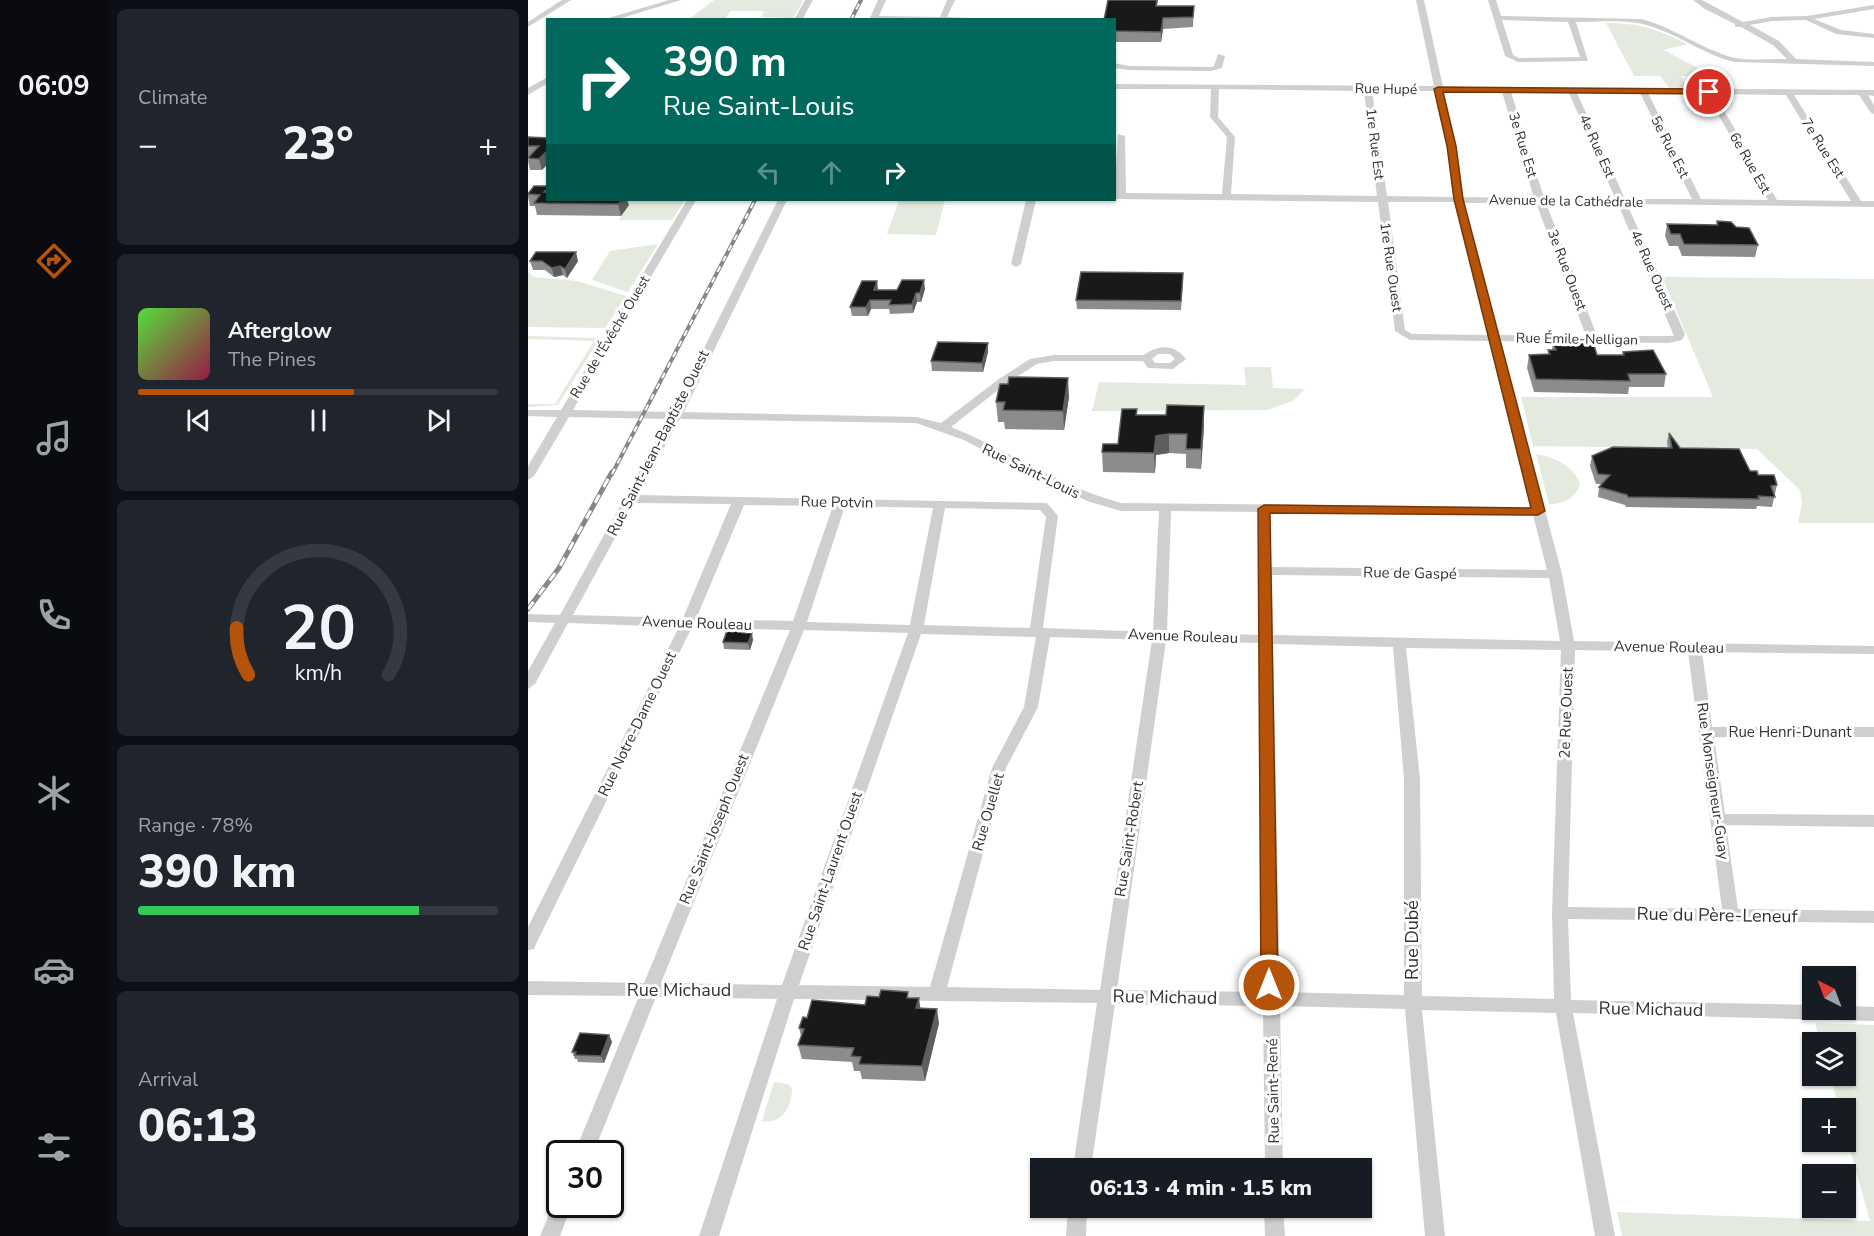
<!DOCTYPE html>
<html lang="en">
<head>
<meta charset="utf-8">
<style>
	:root { --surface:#171b24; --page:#20242c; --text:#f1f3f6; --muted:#9ea1a6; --line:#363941; --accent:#b45309 }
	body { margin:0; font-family:"Nunito Sans",sans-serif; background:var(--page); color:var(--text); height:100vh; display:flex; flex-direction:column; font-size:22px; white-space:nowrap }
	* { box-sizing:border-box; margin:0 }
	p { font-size:20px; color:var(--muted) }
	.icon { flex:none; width:33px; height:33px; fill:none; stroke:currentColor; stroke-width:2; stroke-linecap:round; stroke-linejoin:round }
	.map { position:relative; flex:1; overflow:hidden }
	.panel { display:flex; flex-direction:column; gap:9px; padding:9px; background:#0d0f14; width:420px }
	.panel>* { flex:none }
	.banner { position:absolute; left:18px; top:18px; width:570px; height:183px; border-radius:0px; box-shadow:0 2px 4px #0004; background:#00695c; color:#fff; overflow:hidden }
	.needle { width:39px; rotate:318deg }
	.tools { position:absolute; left:1274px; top:966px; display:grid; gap:12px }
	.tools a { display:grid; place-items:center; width:54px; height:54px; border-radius:0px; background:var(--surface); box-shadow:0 2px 4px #0004; font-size:30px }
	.speed { position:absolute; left:18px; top:1140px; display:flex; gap:12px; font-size:30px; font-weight:700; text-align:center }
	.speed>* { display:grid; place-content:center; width:78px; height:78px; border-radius:50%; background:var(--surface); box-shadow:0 2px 4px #0004; line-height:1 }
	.speed .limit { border:3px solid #111; border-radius:9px; background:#fff; color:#111 }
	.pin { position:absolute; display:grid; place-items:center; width:51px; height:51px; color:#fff; margin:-26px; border:3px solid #fff; border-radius:50%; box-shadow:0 2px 6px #0007 }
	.me { position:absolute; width:66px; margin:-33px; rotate:0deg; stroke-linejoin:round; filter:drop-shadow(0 0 4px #0008) }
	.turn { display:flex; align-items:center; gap:21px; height:126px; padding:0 18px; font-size:27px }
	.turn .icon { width:78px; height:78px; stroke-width:2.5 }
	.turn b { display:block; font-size:42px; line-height:51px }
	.lanes { display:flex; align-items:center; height:57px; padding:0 18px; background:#0003; justify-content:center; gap:30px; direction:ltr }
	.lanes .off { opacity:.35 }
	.big { font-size:45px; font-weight:800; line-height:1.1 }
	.panel .tile { flex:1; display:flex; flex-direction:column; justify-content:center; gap:9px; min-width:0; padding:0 21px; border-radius:9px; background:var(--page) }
	.panel .dial { align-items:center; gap:0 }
	.dial svg { height:156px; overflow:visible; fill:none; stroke:var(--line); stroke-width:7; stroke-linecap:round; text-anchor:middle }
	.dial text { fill:var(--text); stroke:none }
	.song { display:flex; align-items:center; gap:18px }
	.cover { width:72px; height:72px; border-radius:9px; background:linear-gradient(135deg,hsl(110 70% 55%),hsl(340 70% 35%)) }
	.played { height:6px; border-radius:3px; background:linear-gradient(90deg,var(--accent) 60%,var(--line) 60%) }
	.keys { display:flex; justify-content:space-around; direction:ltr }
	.heat { display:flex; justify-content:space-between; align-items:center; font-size:33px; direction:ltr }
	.charge { height:9px; border-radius:4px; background:linear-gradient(90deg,#34c759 78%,var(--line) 0) }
	.trip { position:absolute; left:502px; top:1158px; width:342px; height:60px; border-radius:0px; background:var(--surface); box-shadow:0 2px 4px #0004; font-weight:800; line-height:60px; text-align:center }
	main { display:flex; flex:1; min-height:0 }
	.dock { display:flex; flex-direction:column; width:108px; justify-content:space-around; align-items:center; background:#090b0e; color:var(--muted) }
	.dock .icon { width:42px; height:42px }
	.dock .on { color:var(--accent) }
	.dock b { font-size:27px; color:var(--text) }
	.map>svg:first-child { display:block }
</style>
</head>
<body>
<main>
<nav class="dock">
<b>06:09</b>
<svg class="icon on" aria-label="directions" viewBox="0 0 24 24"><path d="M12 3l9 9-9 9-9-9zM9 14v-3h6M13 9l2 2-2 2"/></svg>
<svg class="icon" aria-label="music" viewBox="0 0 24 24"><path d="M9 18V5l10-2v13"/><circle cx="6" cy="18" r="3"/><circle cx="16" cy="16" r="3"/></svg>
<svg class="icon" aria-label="phone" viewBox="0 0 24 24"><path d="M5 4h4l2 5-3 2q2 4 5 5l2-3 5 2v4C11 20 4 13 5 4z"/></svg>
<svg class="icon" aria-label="climate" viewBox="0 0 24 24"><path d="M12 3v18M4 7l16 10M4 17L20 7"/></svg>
<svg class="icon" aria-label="car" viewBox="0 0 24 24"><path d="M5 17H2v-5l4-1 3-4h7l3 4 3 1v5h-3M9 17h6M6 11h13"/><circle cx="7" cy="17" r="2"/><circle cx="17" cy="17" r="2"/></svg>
<svg class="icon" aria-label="filters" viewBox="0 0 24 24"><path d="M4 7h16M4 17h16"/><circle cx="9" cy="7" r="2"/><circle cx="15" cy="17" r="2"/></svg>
</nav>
<section class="panel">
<div class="tile"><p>Climate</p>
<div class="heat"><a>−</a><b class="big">23°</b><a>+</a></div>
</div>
<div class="tile">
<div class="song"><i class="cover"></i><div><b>Afterglow</b><p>The Pines</p></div></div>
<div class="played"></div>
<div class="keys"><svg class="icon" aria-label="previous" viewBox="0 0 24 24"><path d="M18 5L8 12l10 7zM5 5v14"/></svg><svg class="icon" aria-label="pause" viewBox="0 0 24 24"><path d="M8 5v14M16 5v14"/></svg><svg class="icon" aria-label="next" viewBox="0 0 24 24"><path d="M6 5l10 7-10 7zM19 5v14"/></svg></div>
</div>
<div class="tile dial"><svg viewBox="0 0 100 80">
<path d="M14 69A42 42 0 1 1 86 69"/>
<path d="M14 69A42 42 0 0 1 8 45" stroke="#b45309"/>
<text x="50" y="56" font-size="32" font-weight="700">20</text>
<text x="50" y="72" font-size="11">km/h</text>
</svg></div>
<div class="tile"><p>Range · 78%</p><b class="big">390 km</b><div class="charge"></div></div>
<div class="tile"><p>Arrival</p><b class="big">06:13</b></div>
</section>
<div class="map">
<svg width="1346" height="1236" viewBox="0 0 1346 1236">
	<rect width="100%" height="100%" fill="#fff"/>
	<g fill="#e4ebde">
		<polygon points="186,0 274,0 275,1 265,18 233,17 236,11 203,11 197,19 161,19"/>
		<path d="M 1078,23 C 1111,23 1129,29 1159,44 L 1135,50 L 1186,76 L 1153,76 L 1160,88 L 1141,88 L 1132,76 L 1106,76 Z"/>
		<polygon points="67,200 157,200 144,220 91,220 100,205"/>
		<polygon points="371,200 417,200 408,235 359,234"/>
		<polygon points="130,244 100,292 64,280 82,251"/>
		<polygon points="0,272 6,277 49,281 98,296 77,328 0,327"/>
		<polygon points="1134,277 1346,279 1346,523 1270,523 1274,503 1272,490 1229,449 1005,446 993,397 1185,397"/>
		<polygon points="0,336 72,338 30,405 0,407 0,404 27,404 66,341 0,339"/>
		<polygon points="716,367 743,367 745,388 777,389 765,401 739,410 564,411 571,382 718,385"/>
		<path d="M 1008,454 C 1025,456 1048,467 1052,485 C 1048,498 1034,505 1021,504 Z"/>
		<polygon points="1287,1023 1346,1025 1346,1236 1094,1236 1089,1212 1342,1221 1317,1131 1317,1108 1311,1108 1302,1076 1317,1076 1317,1042 1292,1042"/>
		<path d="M 246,1082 L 260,1084 L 264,1088 C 264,1106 254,1125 234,1121 Z"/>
	</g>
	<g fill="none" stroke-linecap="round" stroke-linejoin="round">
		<g fill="#cfcfcf" fill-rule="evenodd">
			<polygon points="34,0 43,0 0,27 0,22"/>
			<polygon points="141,0 153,0 87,20 74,20"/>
			<polygon points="277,0 285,0 274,20 266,20"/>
			<polygon points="350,0 358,0 351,16 412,17 419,0 427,0 419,17 485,20 341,20"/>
			<path d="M 888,0 L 896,0 L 915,87 L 1346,90 L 1346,96 L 1340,95 L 1346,105 L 1346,114 L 1343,113 L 1331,95 L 1266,95 L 1333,201 L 1346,201 L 1346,207 L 1099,204 L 1157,334 L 1154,340 L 1141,343 L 972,341 L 1034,574 L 1046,641 L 1346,646 L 1346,654 L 1174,652 L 1184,727 L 1346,727 L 1346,737 L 1186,737 L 1197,814 L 1346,815 L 1346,827 L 1198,825 L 1210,909 L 1346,911 L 1346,923 L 1040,919 L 1043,1000 L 1284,1005 L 1284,1010 L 1317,1010 L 1317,1006 L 1346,1007 L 1346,1021 L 1045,1013 L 1087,1236 L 1067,1236 L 1028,1013 L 894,1010 L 917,1236 L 897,1236 L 877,1009 L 752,1006 L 755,1168 L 737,1168 L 735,1006 L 587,1004 L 563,1168 L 545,1168 L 569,1003 L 266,999 L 191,1236 L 171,1236 L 249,999 L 128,997 L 65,1154 L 46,1154 L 111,996 L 0,995 L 0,981 L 116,983 L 262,630 L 164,627 L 8,944 L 6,949 L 0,950 L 0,927 L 151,627 L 40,623 L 7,684 L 0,689 L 0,671 L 27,623 L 0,622 L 0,614 L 32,615 L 140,419 L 41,417 L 6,476 L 0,480 L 0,466 L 29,417 L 0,416 L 0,410 L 33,410 L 159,200 L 168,200 L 45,410 L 144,412 L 250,200 L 259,200 L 156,412 L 388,417 L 413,423 L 471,379 L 502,359 L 526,355 L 616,355 C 631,344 646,344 658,359 L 645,369 L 620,368 L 615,361 L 526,361 L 509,364 L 479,383 L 423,427 C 481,450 532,487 593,503 L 1004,507 L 961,341 L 882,340 L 867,331 L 850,202 L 586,199 L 590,134 L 597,136 L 598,193 L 694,194 L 699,137 L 682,117 L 683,89 L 586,89 L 586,84 L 906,86 ZM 691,89 L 836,91 L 849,196 L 703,194 L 707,137 L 690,117 ZM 844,91 L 907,91 L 919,146 L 925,197 L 859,196 ZM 916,92 L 974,92 L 1006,198 L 934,197 L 927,146 ZM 983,92 L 1041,93 L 1087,198 L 1016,198 ZM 1049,93 L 1112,93 L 1164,199 L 1097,199 ZM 1120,93 L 1178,94 L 1240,200 L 1173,199 ZM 1186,94 L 1258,95 L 1323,201 L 1249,200 ZM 860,202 L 926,202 L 960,335 L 884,334 L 877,330 ZM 936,203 L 1008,203 L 1058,336 L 970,335 ZM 1018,203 L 1090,204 L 1146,336 L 1069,336 ZM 630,354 L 642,354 L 647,359 L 642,363 L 627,363 L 624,359 ZM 152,419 L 388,423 L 436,440 L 511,480 L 562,502 L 593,511 L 631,511 L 625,632 L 515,628 L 530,516 L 519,503 L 110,495 ZM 106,503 L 203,504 L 155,618 L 45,615 ZM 216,505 L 305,506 L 265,621 L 168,619 ZM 317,506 L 405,508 L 382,625 L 279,622 ZM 417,508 L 512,510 L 518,517 L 502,628 L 396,625 ZM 643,511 L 730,512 L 731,635 L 639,632 ZM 742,512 L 1005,515 L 1019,570 L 743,567 ZM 744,575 L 1021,578 L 1032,641 L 745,635 ZM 276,630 L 380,633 L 254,985 L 133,983 ZM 393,634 L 508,637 L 496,707 L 464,768 L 402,987 L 271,985 ZM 522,637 L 624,640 L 572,990 L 419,987 L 478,768 L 510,707 ZM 638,641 L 731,643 L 735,992 L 589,990 ZM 745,644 L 865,647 L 876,779 L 876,995 L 752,992 ZM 878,648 L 1033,650 L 1024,913 L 1026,999 L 894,996 L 892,779 ZM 1047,650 L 1160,652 L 1194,909 L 1040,907 Z"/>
			<path d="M 960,0 L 968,0 L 973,16 L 1113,19 C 1145,27 1172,48 1203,57 C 1220,61 1242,59 1259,59 L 1245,45 L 1213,27 L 1207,27 L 1207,24 L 1177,9 L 1165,0 L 1174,0 L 1215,22 L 1244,17 L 1279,16 L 1346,5 L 1346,9 L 1286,19 L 1313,30 L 1346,34 L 1346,38 L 1308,34 L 1278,20 L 1244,21 L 1222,25 L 1251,41 L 1268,59 L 1346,62 L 1346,66 L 1206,62 C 1178,55 1155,38 1128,28 C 1104,18 1073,22 1048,22 L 1060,61 L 990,62 L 977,56 ZM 974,20 L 1040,22 L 1052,57 L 991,58 L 985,55 Z"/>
			<polygon points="690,54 697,56 694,68 683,71 601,70 586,68 586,63 601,66 683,67 686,66"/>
			<polygon points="20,77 20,83 0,95 0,88"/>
			<polygon points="498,200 508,200 493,264 488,267 483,264"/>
			<polygon points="32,1197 32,1204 44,1204 32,1236 12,1236 28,1198"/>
			<polygon points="540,1208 559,1208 558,1236 538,1236"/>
			<polygon points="736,1208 755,1208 757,1236 737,1236"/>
		</g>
		<g stroke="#878787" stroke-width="4">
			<g id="rail-far1">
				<polyline points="323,20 333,0"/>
				<polyline points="84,474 227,200"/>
			</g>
		</g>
		<g stroke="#878787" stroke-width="5">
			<polyline id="rail" points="0,609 31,568 84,472"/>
		</g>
		<use href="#rail-far1" stroke="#fff" stroke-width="2" stroke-dasharray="6" stroke-linecap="butt"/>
		<use href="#rail" stroke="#fff" stroke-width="3" stroke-dasharray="9" stroke-linecap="butt"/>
	</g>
	<g fill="#8c8c8c">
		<polygon points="580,0 630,0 629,6 666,6 665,27 635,29 633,42 586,42 586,20"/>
		<polygon points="0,137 20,138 14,170 2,170 0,161 1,157 0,157"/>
		<polygon points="6,186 20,200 101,205 93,216 9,215 7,206 2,206 0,197 0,193"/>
		<polygon points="1189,221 1208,227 1230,245 1227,257 1154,256 1150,246 1141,246 1137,236 1139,224 1188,225"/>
		<polygon points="2,261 50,261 39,278 35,275 26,277 17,270 5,270"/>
		<polygon points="349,281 350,290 397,289 393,302 389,302 385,313 362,314 361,309 343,309 340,316 324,316 322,307"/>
		<polygon points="655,282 653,310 549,309 548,300"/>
		<polygon points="460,343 460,352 455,372 404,371 403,361"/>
		<polygon points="1025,343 1069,355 1094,355 1095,352 1138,374 1136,387 1101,387 1100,394 1006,392 999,368 1001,355 1020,355 1020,350 1024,350"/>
		<polygon points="541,397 536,430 477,429 476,422 470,422 468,402"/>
		<polygon points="676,406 676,426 673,469 658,468 658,454 641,453 628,455 627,473 575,472 574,452 590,444 609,409 609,415 638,415"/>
		<polygon points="1141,433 1152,448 1222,471 1249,485 1244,507 1229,506 1228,509 1098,507 1097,505 1070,497 1071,487 1074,484 1068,484 1062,466 1064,456 1140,448 1139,442"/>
		<polygon points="218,625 219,633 225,640 222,650 196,649 195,642"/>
		<polygon points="381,998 411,1023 397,1081 334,1079 332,1071 326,1071 324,1062 274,1059 270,1045 273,1036 271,1028 279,1018 337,1005"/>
		<polygon points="81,1035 84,1042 76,1063 50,1062 49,1059 47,1059 44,1052"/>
	</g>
	<g fill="#5e5e5e">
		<polygon points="635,18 635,29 633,42 633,32"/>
		<polygon points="20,150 20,164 14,170 11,159"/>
		<polygon points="94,200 99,200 101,205 93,216 90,204"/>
		<polygon points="48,252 50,261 39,278 37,269"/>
		<polygon points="32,266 35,275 26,277 24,268"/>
		<polygon points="396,280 397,289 393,302 392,293"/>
		<polygon points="349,281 350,290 346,290"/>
		<polygon points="388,293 389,302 385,313 384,304"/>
		<polygon points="342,300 343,309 340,316 338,307"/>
		<polygon points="460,343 460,352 455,372 454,363"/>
		<polygon points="540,378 541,397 536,430 535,411"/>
		<polygon points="676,406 676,426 673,469 673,449"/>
		<polygon points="641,434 641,453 628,455 627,473 626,453 628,436"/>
		<polygon points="218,625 219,632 216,640 215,633"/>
		<polygon points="224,633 225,640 222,650 220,643"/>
		<polygon points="391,998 393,1013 388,1008"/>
		<polygon points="409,1009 411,1023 397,1081 394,1066"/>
		<polygon points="81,1035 84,1042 76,1063 73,1056"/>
	</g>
	<g fill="#191919" stroke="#5e5e5e" stroke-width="1.5">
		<polygon points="580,0 629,0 628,6 666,6 665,17 635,18 633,32 586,31 586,20 576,20"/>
		<polygon points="0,137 20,138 20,150 11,159 0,158 11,146 0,146"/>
		<polygon points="6,186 20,186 20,188 16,192 20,192 20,200 94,200 90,204 6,203 12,195 0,194"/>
		<polygon points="1189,221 1203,222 1208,227 1221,228 1230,245 1156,244 1152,234 1143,234 1139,224 1190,225"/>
		<polygon points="8,252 48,252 37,269 32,266 24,268 14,261 2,261"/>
		<polygon points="553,272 655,273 653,301 548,300"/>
		<polygon points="374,280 396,280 392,293 388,293 384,304 361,305 363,300 342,300 338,307 322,307 334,281 349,281 346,290 369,290"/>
		<polygon points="410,342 460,343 454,363 403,361"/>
		<polygon points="1065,342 1069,355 1096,355 1095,352 1125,350 1138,374 1100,374 1102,381 1008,379 1001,355 1022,354 1020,350 1028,350 1025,343"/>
		<polygon points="481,377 540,378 535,411 475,410 477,402 468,402 472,384 480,384"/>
		<polygon points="639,405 676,406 673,449 658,449 659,434 641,434 628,436 626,453 574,452 575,444 590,444 594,409 609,409 608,415 638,415"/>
		<polygon points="1141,433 1152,448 1211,449 1222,471 1229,471 1230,475 1246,475 1249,485 1243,486 1247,497 1230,496 1231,499 1100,497 1099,495 1071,487 1082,475 1070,474 1064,456 1085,447 1144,448"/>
		<polygon points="201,625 218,625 215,633 224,633 220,643 195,642"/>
		<polygon points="353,990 380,992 379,998 391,998 388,1008 409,1009 394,1066 331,1064 333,1057 323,1056 326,1048 270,1045 276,1029 271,1028 275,1017 279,1018 284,1000 337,1005 339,996 351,997"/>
		<polygon points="52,1033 81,1035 73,1056 47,1055 48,1052 44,1052"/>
	</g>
	<polygon fill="#b45309" stroke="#753606" stroke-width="1.5" points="910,87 1181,89 1185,92 1181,94 915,92 928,146 935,199 1017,511 1010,515 742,513 750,985 747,990 735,990 733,985 730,509 736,505 1003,508 926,199 919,146 906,89"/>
	<g text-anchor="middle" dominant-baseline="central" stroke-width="6" stroke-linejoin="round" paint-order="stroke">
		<g font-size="14" fill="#323232" stroke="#fff">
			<text transform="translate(858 89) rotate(1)">Rue Hupé</text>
			<text transform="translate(847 144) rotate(83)">1re Rue Est</text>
			<text transform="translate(995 145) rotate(73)">3e Rue Est</text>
			<text transform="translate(1069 146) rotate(66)">4e Rue Est</text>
			<text transform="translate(1142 147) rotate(63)">5e Rue Est</text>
			<text transform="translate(1295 148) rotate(58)">7e Rue Est</text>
			<text transform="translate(1222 163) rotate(60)">6e Rue Est</text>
			<text transform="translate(1038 201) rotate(1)">Avenue de la Cathédrale</text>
			<text transform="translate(863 267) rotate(82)">1re Rue Ouest</text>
			<text transform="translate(1039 270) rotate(69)">3e Rue Ouest</text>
			<text transform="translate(1124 270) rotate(66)">4e Rue Ouest</text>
			<text transform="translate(82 337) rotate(-59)">Rue de l'Évêché Ouest</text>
			<text transform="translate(1049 339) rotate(1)">Rue Émile-Nelligan</text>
		</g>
		<g font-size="15" fill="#323232" stroke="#fff">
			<text transform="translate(130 443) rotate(-63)">Rue Saint-Jean-Baptiste Ouest</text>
			<text transform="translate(503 471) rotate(26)">Rue Saint-Louis</text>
			<text transform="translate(309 502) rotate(1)">Rue Potvin</text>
			<text transform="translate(882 573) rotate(1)">Rue de Gaspé</text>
			<text transform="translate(169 623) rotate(2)">Avenue Rouleau</text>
			<text transform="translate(655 636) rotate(2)">Avenue Rouleau</text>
			<text transform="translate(1141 647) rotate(1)">Avenue Rouleau</text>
			<text transform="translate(1038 713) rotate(-88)">2e Rue Ouest</text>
			<text transform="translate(109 724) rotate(-64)">Rue Notre-Dame Ouest</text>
			<text x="1262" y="732">Rue Henri-Dunant</text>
			<text transform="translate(1185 781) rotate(82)">Rue Monseigneur-Guay</text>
			<text transform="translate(460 812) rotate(-74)">Rue Ouellet</text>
			<text transform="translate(186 829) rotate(-68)">Rue Saint-Joseph Ouest</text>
			<text transform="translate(601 839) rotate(-81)">Rue Saint-Robert</text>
			<text transform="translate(302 871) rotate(-71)">Rue Saint-Laurent Ouest</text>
			<text transform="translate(745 1091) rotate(-91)">Rue Saint-René</text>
		</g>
		<g font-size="18" fill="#323232" stroke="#fff">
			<text transform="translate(1189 915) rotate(1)">Rue du Père-Leneuf</text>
			<text transform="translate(884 940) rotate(-90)">Rue Dubé</text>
			<text x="151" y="990">Rue Michaud</text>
			<text transform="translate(637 997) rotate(1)">Rue Michaud</text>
			<text transform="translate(1123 1009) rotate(1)">Rue Michaud</text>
		</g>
	</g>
</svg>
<div class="tools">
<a><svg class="needle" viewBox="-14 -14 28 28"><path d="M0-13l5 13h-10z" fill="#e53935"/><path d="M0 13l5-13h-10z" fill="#9ea1a6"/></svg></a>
<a><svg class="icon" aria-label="layers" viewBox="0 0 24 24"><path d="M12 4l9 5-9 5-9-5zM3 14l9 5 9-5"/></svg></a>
<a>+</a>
<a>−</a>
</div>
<div class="speed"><div class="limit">30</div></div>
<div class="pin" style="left:1181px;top:92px;background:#d93025"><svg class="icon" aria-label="arrive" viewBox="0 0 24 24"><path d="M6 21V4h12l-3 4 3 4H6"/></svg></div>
<svg class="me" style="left:741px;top:985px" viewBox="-20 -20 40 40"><circle r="17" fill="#b45309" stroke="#fff" stroke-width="3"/><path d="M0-11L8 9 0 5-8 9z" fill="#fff"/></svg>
<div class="trip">06:13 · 4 min · 1.5 km</div>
<div class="banner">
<div class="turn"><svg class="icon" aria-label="right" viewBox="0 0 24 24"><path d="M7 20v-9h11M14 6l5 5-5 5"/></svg><div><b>390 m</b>Rue Saint-Louis</div></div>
<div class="lanes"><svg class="icon off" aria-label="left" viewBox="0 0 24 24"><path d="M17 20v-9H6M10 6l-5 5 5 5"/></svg><svg class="icon off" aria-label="ahead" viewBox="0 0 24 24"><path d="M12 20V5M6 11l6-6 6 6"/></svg><svg class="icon" aria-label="right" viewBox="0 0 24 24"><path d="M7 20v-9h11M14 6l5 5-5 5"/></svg></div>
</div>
</div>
</main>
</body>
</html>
